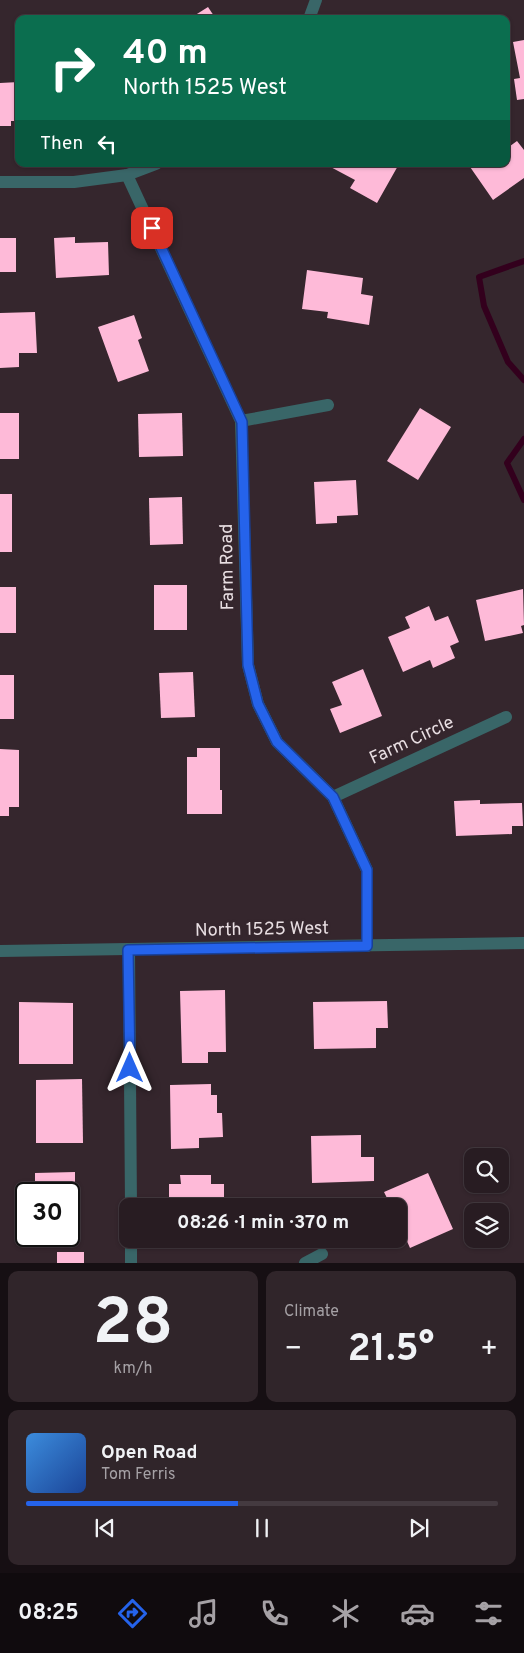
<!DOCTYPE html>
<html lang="en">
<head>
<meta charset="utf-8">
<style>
	:root { --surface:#281c22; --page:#30252a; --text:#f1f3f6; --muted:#a5a1a5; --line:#443a40; --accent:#2563eb }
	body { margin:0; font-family:Overpass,sans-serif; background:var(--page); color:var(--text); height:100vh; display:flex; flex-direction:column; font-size:19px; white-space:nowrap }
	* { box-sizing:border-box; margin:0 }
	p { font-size:16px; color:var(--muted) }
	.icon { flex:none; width:28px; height:28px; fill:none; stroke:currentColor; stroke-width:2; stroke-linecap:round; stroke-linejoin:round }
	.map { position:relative; height:1263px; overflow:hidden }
	.sheet { display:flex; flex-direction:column; gap:8px; padding:8px; background:#160f13; flex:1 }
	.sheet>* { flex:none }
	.top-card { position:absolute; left:15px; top:15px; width:495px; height:152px; border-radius:10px; box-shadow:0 1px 4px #0004,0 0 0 1px var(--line); background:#0b6e4f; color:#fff; overflow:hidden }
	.fabs { position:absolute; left:464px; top:1148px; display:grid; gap:10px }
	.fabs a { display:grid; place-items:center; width:45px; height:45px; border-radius:10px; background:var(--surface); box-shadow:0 1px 4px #0004,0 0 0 1px var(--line); font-size:25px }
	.speed { position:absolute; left:15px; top:1182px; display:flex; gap:10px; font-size:25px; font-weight:700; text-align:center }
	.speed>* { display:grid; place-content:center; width:65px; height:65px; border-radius:50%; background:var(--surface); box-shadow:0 1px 4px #0004,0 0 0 1px var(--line); line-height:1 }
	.speed .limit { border:2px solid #111; border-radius:8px; background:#fff; color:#111 }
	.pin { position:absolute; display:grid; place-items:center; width:42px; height:42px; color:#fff; margin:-21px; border-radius:10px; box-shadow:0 2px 8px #0006 }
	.me { position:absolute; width:55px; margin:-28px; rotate:0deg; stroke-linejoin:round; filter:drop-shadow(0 0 4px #0008) }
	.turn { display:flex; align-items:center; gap:18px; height:105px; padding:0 25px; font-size:22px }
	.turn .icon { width:65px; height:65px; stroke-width:2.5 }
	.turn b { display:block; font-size:35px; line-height:42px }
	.then { display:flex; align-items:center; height:48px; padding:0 25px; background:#0003; gap:10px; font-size:19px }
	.big { font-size:38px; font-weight:700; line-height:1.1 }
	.sheet .tile { flex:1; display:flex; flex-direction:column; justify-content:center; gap:8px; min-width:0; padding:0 18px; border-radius:10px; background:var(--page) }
	.sheet .dial { align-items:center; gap:0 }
	.dial b { font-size:65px; line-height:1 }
	.song { display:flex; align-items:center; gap:15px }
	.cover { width:60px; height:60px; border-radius:8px; background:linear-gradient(135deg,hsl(210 70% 55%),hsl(220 70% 35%)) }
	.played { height:5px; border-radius:2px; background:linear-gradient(90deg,var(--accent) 45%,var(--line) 45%) }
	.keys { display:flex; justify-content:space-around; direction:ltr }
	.heat { display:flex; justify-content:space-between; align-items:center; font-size:28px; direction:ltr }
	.sheet .tiles { flex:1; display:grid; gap:8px; grid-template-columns:1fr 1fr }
	.tile:last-child { grid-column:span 2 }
	.trip { position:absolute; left:119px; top:1198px; width:288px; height:50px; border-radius:10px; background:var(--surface); box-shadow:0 1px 4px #0004,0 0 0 1px var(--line); font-weight:700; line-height:50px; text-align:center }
	.menu { display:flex; height:80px; justify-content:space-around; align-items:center; background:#100b0e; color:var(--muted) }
	.menu .icon { width:35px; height:35px }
	.menu .active { color:var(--accent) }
	.menu b { font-size:22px; color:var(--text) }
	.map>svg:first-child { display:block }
</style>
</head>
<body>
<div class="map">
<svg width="524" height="1263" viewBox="0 0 524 1263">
	<rect width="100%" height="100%" fill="#35262d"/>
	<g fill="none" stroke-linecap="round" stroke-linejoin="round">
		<g stroke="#33001d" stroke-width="6">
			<polyline points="524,261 479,277 484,306 508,362 524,380"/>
			<polyline points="524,439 507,463 524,500"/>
		</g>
	</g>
	<g fill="#febad8">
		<polygon points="208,7 216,19 189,19"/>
		<polygon points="524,40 524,99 517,100 514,79 520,78 513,42"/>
		<polygon points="19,82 19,121 11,121 11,126 0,126 0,83"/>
		<polygon points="517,141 524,150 524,178 493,200 468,164 506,164 506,149"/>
		<polygon points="325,164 399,164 377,203 350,188 355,180"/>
		<polygon points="75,237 75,243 108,242 109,275 56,278 54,238"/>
		<rect x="0" y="238" width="16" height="34"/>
		<polygon points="307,270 363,278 361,294 373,296 369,325 327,318 328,312 302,309"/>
		<polygon points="35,312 37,353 19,353 19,367 0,368 0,313"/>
		<polygon points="134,315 142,338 138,340 149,371 118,382 98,327"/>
		<polygon points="420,408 451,427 418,480 387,461"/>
		<rect x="0" y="413" width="19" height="46"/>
		<polygon points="182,413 183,456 139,457 138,414"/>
		<polygon points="356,480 358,515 337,516 337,523 316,524 314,482"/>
		<rect x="0" y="494" width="12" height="58"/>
		<polygon points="182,497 183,544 150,545 149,498"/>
		<rect x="154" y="585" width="33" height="45"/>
		<rect x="0" y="587" width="16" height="46"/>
		<polygon points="523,589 524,625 521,626 523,633 485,641 476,600"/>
		<polygon points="429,606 435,621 448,616 459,642 450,646 455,658 433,668 430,660 403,672 388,637 410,628 405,617"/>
		<polygon points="363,669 382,716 340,733 330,709 342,705 332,682"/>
		<polygon points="193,672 195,717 161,718 159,673"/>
		<rect x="0" y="675" width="14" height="44"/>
		<polygon points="197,748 220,748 220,790 222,790 222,814 187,814 187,757 197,757"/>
		<polygon points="0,749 19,750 19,807 9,807 9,816 0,816"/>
		<polygon points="480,800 480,804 522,803 523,826 512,826 512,834 456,836 454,801"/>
		<polygon points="225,990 226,1052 208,1052 208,1063 182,1063 180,991"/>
		<polygon points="387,1001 388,1028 376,1028 376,1048 314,1049 313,1002"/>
		<polygon points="19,1002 73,1003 73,1064 19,1064"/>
		<polygon points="82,1079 83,1143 36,1143 36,1080"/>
		<polygon points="211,1084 211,1095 217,1095 217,1113 222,1113 223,1137 199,1138 199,1148 171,1149 170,1085"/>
		<polygon points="361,1135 361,1157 374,1157 374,1181 312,1183 311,1136"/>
		<polygon points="75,1172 75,1236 69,1236 69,1194 35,1194 35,1173"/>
		<polygon points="428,1173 453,1229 410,1248 398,1221 398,1206 391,1206 384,1192"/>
		<polygon points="180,1175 211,1175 211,1184 224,1184 224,1198 235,1197 235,1206 169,1206 169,1184 181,1184"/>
		<rect x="57" y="1252" width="27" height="11"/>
	</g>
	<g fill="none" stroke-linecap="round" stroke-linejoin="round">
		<g stroke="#396668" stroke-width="12">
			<polyline points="309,19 316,0"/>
			<polyline points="127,175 241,421 248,665 258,704 277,742 333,797 367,870 367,946"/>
			<polyline points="0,182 74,182 127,175 156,164"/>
			<polyline points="241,421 328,405"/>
			<polyline points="333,797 506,717"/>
			<polyline points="129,950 131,1206"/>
			<polyline points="131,1239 131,1263"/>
			<polyline points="305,1263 322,1254"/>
		</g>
		<polyline stroke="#396668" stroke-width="12" points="0,951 524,943"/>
	</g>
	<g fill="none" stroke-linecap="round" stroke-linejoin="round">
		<g stroke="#184099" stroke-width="12">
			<polyline id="route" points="130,1068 128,950 367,946 367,870 333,797 277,742 258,704 248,665 242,422 152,228"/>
		</g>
		<use href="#route" stroke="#2563eb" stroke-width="9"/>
	</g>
	<g text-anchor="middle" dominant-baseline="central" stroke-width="5" stroke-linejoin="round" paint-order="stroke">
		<g font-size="18" fill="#e8dee2" stroke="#35262d">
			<text transform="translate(228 567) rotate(-91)">Farm Road</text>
			<text transform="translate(412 741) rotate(-25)">Farm Circle</text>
			<text transform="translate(262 930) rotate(-1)">North 1525 West</text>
		</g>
	</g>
</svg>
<div class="fabs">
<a><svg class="icon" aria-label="search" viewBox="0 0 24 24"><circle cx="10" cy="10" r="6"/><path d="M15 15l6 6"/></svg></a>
<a><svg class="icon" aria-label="layers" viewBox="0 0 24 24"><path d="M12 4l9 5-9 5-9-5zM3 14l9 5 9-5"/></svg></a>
</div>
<div class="speed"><div class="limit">30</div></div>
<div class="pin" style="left:152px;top:228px;background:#d93025"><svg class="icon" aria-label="arrive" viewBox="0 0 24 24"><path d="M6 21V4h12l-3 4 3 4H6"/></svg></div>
<svg class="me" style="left:130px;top:1068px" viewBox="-20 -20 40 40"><path d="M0-17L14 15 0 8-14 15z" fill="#2563eb" stroke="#fff" stroke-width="4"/></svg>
<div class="trip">08:26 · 1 min · 370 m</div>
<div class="top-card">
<div class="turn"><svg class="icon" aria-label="right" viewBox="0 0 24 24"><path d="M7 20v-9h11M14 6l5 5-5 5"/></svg><div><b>40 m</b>North 1525 West</div></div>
<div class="then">Then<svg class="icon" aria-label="left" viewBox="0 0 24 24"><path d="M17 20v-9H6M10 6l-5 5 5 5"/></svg></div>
</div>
</div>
<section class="sheet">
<div class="tiles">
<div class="tile dial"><b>28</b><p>km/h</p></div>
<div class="tile"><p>Climate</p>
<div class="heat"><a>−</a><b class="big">21.5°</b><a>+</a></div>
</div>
<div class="tile">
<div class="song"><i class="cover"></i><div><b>Open Road</b><p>Tom Ferris</p></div></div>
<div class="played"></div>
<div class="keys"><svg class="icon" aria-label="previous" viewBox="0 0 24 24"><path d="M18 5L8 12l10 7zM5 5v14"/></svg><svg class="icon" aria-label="pause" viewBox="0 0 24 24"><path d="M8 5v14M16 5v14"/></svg><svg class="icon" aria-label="next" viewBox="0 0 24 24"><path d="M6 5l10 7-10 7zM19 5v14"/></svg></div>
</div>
</div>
</section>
<nav class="menu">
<b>08:25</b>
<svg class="icon active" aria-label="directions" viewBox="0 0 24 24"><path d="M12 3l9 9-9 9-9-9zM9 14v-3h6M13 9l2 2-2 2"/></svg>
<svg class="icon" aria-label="music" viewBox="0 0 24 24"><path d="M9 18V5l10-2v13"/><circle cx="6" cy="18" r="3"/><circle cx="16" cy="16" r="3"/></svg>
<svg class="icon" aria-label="phone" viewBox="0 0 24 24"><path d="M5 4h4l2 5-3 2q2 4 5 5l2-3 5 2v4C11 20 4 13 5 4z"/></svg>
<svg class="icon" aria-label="climate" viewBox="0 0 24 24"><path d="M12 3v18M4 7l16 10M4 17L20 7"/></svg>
<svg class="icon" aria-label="car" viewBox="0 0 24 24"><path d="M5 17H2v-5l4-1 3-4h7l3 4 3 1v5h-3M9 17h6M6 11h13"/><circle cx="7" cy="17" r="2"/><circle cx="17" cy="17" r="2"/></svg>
<svg class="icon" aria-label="filters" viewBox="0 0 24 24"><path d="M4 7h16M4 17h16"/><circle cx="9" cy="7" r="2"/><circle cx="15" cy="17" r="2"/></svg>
</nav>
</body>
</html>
